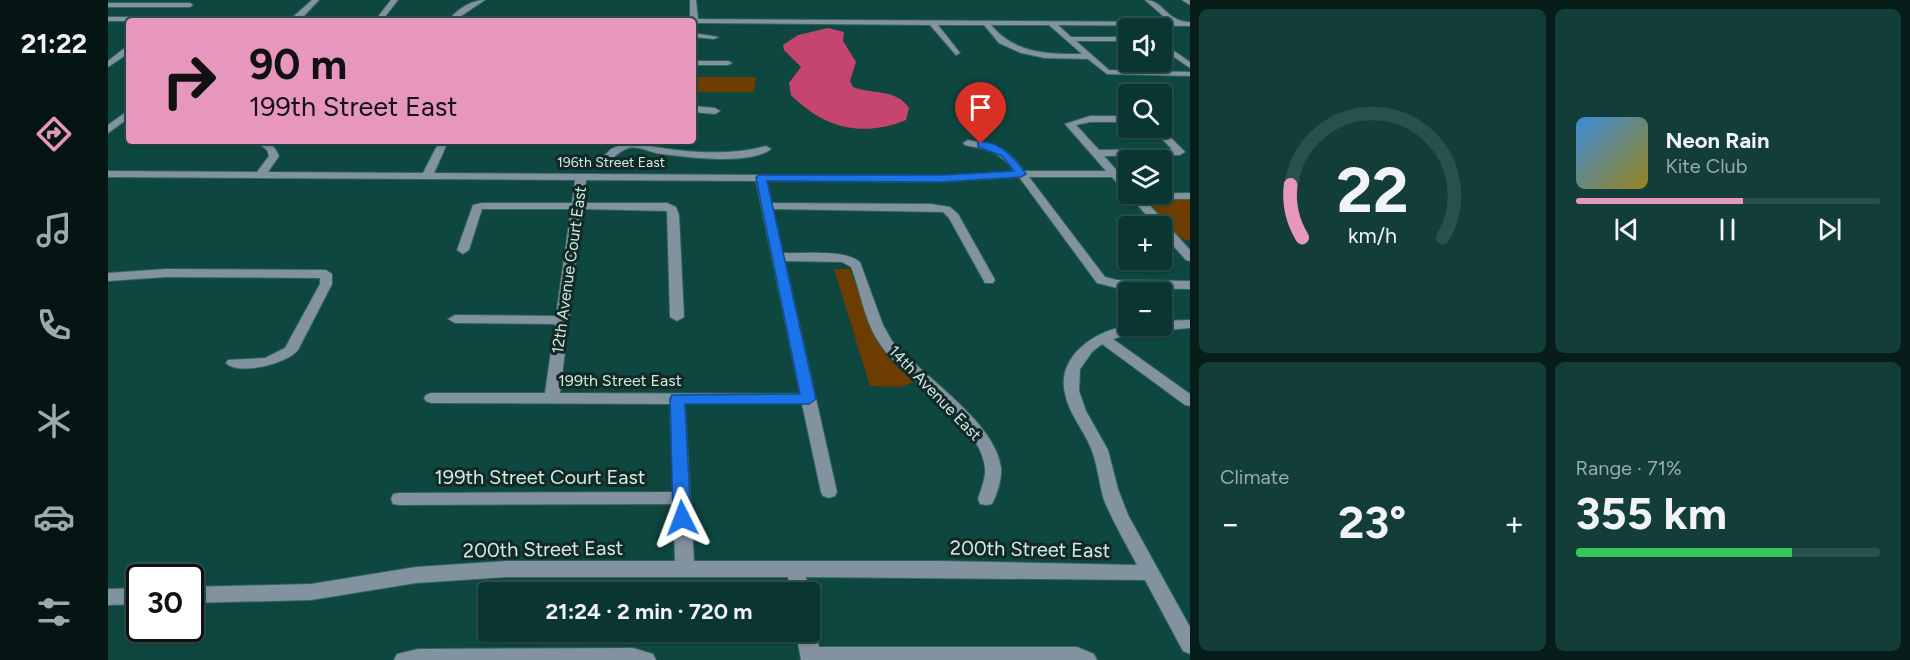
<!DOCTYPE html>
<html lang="en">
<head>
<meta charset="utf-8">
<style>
	:root { --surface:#0a3530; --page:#133d38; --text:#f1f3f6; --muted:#99abab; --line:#2a504c; --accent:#e797bd }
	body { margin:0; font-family:Figtree,sans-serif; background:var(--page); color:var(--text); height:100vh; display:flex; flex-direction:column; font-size:22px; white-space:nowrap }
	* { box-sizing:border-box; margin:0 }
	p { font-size:20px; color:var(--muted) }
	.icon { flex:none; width:33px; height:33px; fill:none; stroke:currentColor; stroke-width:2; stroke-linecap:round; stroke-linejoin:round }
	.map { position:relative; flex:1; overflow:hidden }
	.details { display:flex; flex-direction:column; gap:9px; padding:9px; background:#061d1a; width:720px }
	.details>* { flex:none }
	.guide { position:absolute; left:18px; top:18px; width:570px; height:126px; border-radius:6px; box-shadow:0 2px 4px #0004,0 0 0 2px var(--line); background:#e797bd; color:#111; overflow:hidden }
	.fabs { position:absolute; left:1010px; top:18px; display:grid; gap:12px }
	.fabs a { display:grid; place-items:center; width:54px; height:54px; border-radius:6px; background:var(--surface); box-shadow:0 2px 4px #0004,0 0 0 2px var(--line); font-size:30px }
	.speed { position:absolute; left:18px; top:564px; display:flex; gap:12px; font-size:30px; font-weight:700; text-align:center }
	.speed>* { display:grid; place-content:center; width:78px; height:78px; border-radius:50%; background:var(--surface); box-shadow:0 2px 4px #0004,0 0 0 2px var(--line); line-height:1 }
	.speed .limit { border:3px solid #111; border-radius:9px; background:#fff; color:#111 }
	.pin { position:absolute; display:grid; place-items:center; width:51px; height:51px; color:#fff; margin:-62px -26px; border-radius:50% 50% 50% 0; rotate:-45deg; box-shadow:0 0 6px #0007 }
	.pin .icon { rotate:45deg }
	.me { position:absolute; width:66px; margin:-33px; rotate:357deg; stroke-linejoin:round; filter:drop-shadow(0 0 4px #0008) }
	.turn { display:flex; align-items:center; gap:21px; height:126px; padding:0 24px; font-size:27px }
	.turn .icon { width:78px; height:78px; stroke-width:2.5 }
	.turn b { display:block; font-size:42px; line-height:51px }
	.big { font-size:45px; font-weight:700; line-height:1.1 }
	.details .card { flex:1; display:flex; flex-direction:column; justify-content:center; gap:9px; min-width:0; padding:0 21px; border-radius:9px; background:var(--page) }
	.details .dial { align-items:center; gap:0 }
	.dial svg { height:156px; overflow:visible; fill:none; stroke:var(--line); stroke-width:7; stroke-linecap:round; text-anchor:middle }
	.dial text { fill:var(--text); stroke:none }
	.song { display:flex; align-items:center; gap:18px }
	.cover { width:72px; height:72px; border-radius:9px; background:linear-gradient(135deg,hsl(210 70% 55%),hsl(50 70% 35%)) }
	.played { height:6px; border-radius:3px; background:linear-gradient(90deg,var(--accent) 55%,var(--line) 55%) }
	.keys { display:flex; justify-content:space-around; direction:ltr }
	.heat { display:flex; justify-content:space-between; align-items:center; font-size:33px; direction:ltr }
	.charge { height:9px; border-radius:4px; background:linear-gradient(90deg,#34c759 71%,var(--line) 0) }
	.details .tiles { flex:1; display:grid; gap:9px; grid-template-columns:repeat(2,1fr) }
	.trip { position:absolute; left:370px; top:582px; width:342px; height:60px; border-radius:6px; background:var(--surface); box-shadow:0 2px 4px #0004,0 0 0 2px var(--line); font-weight:700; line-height:60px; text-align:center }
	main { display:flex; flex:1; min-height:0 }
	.tabs { display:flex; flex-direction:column; width:108px; justify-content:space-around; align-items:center; background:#041513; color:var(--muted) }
	.tabs .icon { width:42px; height:42px }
	.tabs .selected { color:var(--accent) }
	.tabs b { font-size:27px; color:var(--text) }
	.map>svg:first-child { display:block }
</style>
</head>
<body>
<main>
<nav class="tabs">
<b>21:22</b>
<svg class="icon selected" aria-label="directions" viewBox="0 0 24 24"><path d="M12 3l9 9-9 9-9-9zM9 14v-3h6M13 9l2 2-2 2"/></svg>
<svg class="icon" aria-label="music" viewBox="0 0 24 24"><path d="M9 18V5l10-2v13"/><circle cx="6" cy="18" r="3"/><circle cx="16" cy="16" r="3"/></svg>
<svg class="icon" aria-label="phone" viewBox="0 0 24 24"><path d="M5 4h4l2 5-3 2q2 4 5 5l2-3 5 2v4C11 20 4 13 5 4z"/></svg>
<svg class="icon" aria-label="climate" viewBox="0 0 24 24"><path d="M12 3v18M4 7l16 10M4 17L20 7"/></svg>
<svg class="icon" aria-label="car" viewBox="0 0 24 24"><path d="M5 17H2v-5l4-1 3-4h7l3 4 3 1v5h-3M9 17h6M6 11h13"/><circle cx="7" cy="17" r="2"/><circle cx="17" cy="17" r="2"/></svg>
<svg class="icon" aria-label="filters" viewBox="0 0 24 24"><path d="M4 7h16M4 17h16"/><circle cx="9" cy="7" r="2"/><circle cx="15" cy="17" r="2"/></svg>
</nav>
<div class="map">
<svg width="1082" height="660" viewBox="0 0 1082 660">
	<rect width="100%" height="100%" fill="#0d4740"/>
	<g fill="#6c3c01">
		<polygon points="585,77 648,77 646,92 585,92"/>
		<polygon points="1039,198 1082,198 1082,241 1065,235 1034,199"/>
		<polygon points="726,269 742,269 767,338 783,361 806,382 792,387 762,386"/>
	</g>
	<path fill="#c54570" d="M 720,28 L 736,32 L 735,41 L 748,62 L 742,81 L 745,87 C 763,94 789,89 801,108 L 798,120 C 754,138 716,128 683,95 L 681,83 L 693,67 L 676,50 L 675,45 L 690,35 Z"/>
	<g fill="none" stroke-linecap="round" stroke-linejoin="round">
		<g stroke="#30655e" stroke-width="2">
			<g id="minor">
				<path d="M 204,0 L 211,0 L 194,18 L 269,18 L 283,0 L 290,0 L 276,18 L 343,18 C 350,8 365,0 377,0 L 350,18 L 582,19 L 582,0 L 588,0 L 590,19 L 1062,22 L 1037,0 C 1056,0 1058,22 1082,22 L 1082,26 L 950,25 L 963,37 L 1020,37 L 1020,41 L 968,41 L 1001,70 L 1082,72 L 1082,76 L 999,74 L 980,59 L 937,58 L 913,53 L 891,43 L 876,25 L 830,25 L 852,53 L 848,55 L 822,25 L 585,23 L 585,21 L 0,21 L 0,17 L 185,17 ZM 883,25 L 941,25 L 974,54 C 940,54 907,54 883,25 Z"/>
				<polygon points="1074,0 1082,0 1082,5"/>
				<polygon points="0,3 82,3 85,5 82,7 0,7"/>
				<polygon points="585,33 610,37 606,39 585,37"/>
				<polygon points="1053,42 1082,62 1082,68 1053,48"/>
				<polygon points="18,47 21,47 21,53 0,67 0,61"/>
				<polygon points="585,61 620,61 624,63 620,65 585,65"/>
				<polygon points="585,106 607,108 612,111 607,114 585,112"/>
				<polygon points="21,110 21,118 0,133 0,125"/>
				<path d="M 982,116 L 1020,116 L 1020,122 L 982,122 L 968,125 L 991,150 L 1064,149 L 1043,128 L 1053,128 L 1077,152 L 1072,155 L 996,156 L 1020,183 L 1020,192 L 1016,191 L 1004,177 L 921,177 L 997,277 L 1009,280 L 1082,281 L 1082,289 L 1009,288 L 989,283 L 911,177 L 834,182 L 659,181 L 664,203 L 823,204 L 842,207 L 850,214 L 887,280 L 885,283 L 877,283 L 841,218 L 835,212 L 665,209 L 675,253 C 697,254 736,249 752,262 L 775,325 L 784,341 C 813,375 888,422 893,468 C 894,479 889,494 884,504 L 878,505 L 872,504 L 870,499 C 873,489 878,478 877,468 C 873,422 797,382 772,344 C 756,321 753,292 743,267 L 734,262 L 677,261 L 729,492 L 727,496 L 721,498 L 715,496 L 713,492 L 694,404 L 577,404 L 586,561 L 830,561 L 1029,565 C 1018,544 1005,522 996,500 C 991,484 990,467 984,451 C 977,431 961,415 957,393 C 948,356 989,329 1021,326 C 1031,324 1043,326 1053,326 L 1053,321 L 1082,320 L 1082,328 L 1025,333 L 1005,339 L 1082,394 L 1082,406 L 1077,405 L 994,344 L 984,352 L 972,369 L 971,391 L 978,411 L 1000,450 L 1010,489 L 1020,515 L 1082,627 L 1082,654 L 1075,651 L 1037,580 L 698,577 L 700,592 L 682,592 L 680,577 L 399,577 L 308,583 L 203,600 L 82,603 L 82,587 L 203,584 L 308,567 L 399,561 L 567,561 L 565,504 L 291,505 L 285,504 L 283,499 L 285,494 L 291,493 L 565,492 L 562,404 L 323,403 L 318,401 L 316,398 L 318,395 L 323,393 L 437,393 L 447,324 L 347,323 L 340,319 L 347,315 L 448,316 L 463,209 L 374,209 L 361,250 L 355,254 L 349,250 L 365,205 L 374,203 L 464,203 L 467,180 L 0,177 L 0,171 L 149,172 L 161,156 L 159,150 L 147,141 C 160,141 166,144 171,156 L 160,172 L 315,173 L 330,144 L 309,144 L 304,141 L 378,141 L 373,144 L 339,144 L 326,173 L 834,176 L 906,171 C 891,151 880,150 857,145 L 855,143 L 860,140 C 890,146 898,146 916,171 L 998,171 L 957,124 ZM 478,180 L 648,181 L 692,394 L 452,393 L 474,209 L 559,211 L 562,317 L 569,321 L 576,317 L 571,215 L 568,207 L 559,203 L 475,203 Z"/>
				<path d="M 521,141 L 534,141 L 531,144 C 572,152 618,157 658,146 L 663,149 C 642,166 575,157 548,153 C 540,151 528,146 521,148 C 513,150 507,156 502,161 L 494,161 L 493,159 L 503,149 Z"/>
				<polygon points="1082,193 1082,199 1036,199 1082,250 1082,261 1078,260 1053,232 1053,226 1048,226 1020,194"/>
				<path d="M 58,269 L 218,270 L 224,274 L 224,284 L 190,350 C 179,364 130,376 118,363 L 120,360 L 157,358 L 177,348 L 212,284 L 212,278 L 58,277 L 0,281 L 0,273 Z"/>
				<polygon points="32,588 32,604 0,605 0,589"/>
				<polygon points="702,625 708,632 711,647 969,647 986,654 989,660 693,660 688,632 702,632"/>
				<polygon points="525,648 545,654 548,660 286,660 289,654 310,649"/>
			</g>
		</g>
		<use href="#minor" fill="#82929f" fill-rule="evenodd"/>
	</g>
	<path fill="#1a73e8" stroke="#114b97" stroke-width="1.5" d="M 870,142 C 891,140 907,158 918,174 L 913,177 L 834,182 L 659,181 L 708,399 L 701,404 L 577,404 L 583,518 L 580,523 L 574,525 L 568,523 L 565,518 L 562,399 L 564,395 L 692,394 L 648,178 L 650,175 L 834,175 L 906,171 L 894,156 L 870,147 Z"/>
	<g text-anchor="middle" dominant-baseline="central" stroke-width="6" stroke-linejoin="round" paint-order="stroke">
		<g font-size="14" fill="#d1ece7" stroke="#122925">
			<text x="503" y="162">196th Street East</text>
		</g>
		<g font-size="16" fill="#d1ece7" stroke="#122925">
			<text transform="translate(461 270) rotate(-82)">12th Avenue Court East</text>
			<text x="512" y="380">199th Street East</text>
			<text transform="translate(827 393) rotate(46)">14th Avenue East</text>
		</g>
		<g font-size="20" fill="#d1ece7" stroke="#122925">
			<text x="432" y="477">199th Street Court East</text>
			<text transform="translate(435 549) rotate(-1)">200th Street East</text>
			<text transform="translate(922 549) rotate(1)">200th Street East</text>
		</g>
	</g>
</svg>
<div class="fabs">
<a><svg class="icon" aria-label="sound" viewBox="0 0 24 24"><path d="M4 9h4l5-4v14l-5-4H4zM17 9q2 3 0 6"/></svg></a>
<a><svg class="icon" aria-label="search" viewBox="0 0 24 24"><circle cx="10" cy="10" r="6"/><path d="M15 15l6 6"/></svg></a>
<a><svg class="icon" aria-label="layers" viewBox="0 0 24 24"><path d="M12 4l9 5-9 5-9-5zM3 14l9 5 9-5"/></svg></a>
<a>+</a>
<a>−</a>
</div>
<div class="speed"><div class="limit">30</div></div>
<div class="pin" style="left:873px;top:144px;background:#d93025"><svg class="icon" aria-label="arrive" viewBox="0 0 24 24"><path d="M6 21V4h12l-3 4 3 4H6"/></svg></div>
<svg class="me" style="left:574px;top:518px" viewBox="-20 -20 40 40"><path d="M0-17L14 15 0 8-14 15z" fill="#1a73e8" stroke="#fff" stroke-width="4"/></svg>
<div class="trip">21:24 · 2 min · 720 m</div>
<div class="guide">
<div class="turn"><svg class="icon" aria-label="right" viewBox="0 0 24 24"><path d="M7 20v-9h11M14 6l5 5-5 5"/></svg><div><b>90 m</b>199th Street East</div></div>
</div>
</div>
<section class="details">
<div class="tiles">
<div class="card dial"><svg viewBox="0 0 100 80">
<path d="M14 69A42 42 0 1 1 86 69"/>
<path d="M14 69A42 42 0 0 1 8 42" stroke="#e797bd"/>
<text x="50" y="56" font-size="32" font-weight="700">22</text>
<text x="50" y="72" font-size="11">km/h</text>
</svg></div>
<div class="card">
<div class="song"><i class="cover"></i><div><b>Neon Rain</b><p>Kite Club</p></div></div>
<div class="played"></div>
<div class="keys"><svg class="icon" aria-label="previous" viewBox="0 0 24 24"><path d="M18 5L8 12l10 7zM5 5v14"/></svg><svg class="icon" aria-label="pause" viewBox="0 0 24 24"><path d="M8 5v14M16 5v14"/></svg><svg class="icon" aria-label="next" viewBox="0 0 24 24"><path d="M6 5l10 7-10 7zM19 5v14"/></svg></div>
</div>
<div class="card"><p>Climate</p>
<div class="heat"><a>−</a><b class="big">23°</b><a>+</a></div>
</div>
<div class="card"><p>Range · 71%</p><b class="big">355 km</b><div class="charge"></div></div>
</div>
</section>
</main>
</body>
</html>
